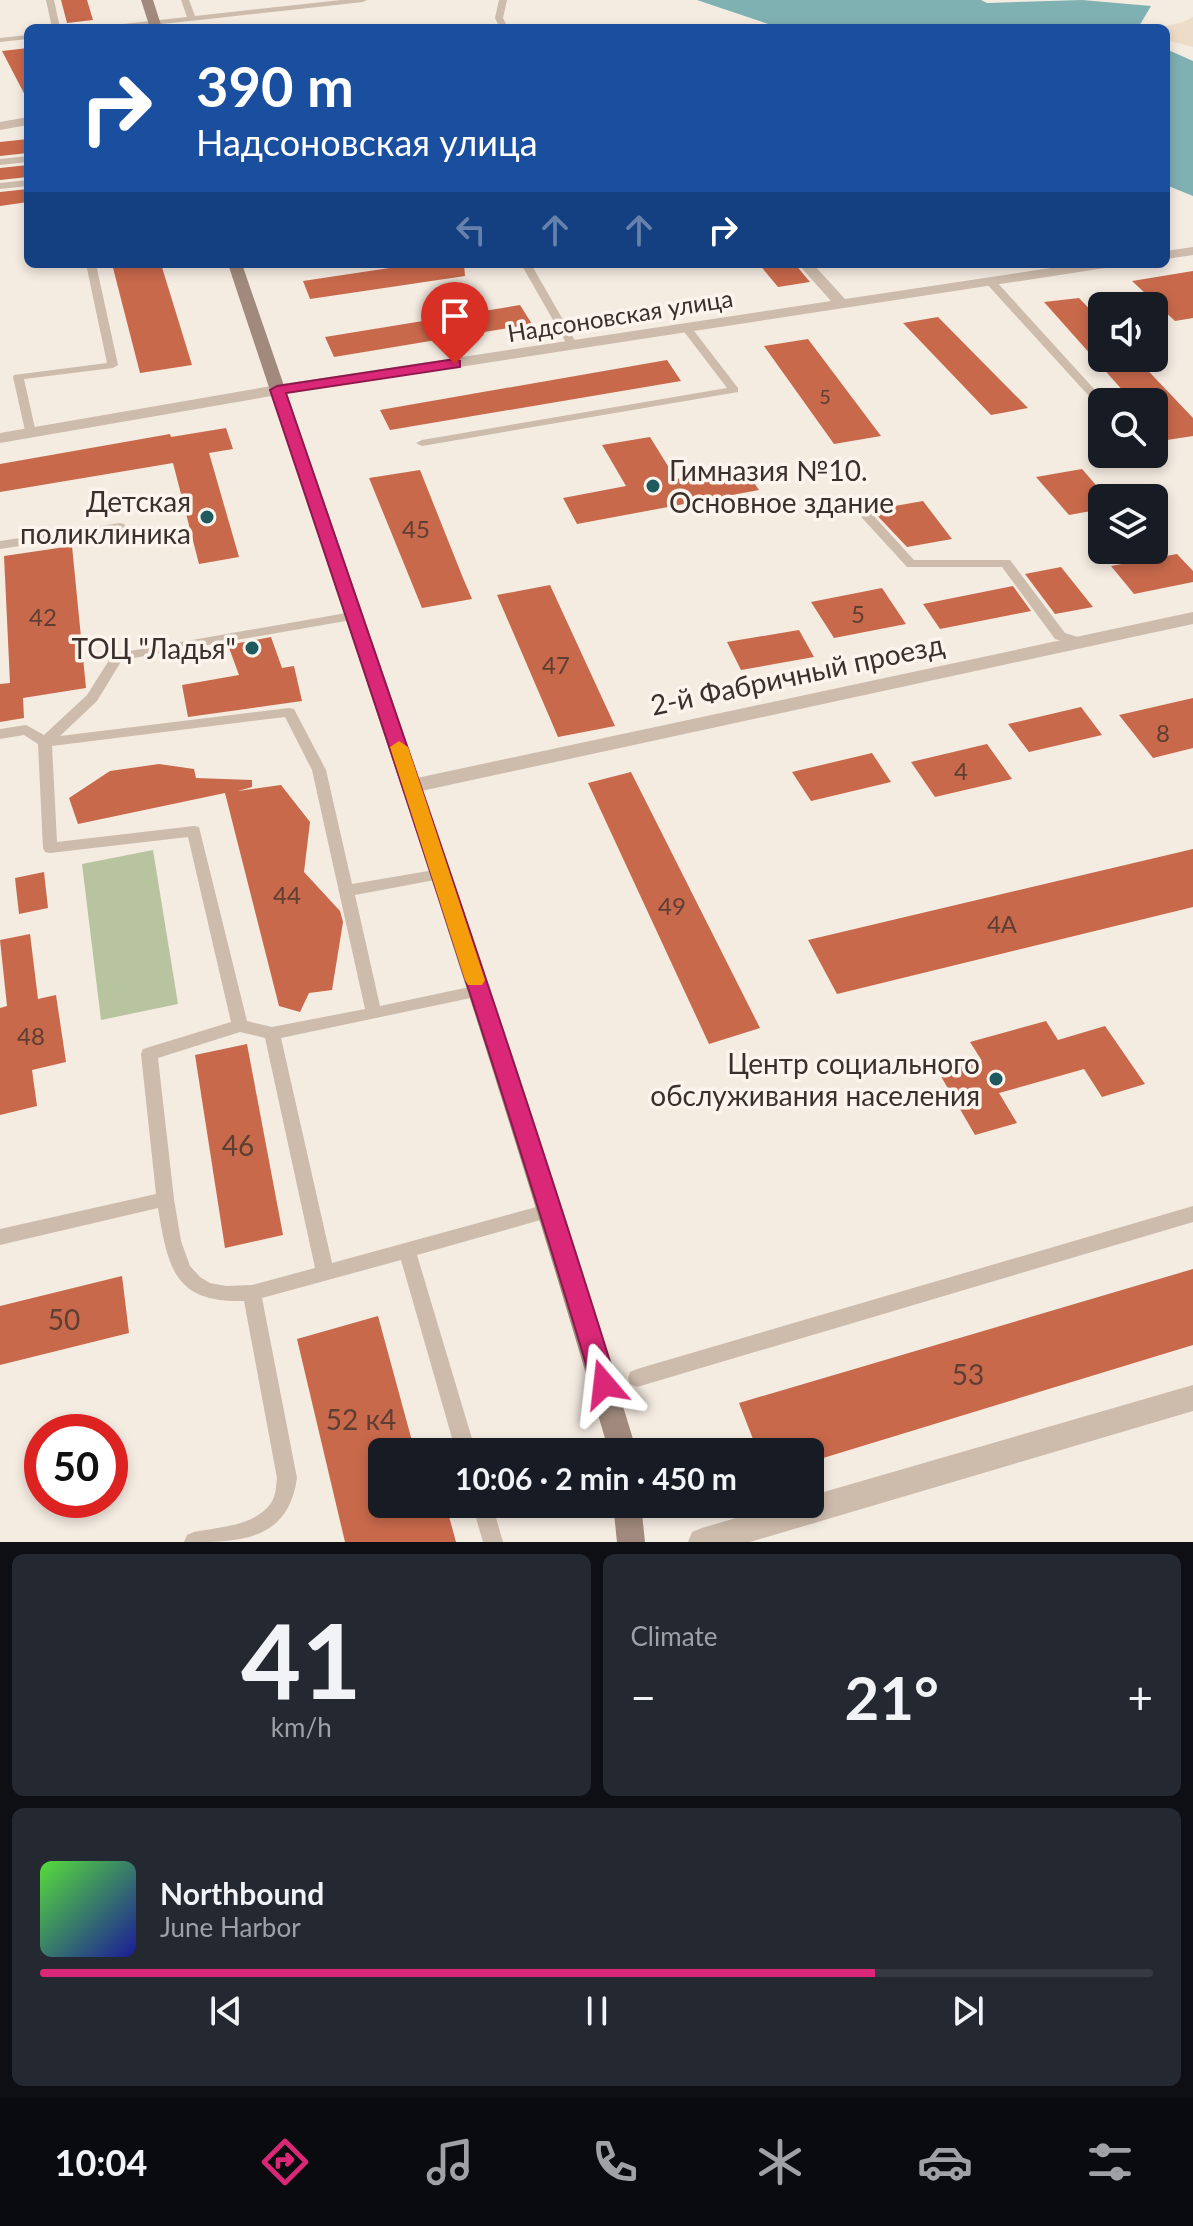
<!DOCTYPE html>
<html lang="en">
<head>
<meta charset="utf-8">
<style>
	:root { --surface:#171b24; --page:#242831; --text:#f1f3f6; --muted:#9ea1a6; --line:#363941; --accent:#db2777 }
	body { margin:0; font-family:Lato,sans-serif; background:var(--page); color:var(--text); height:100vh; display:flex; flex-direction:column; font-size:30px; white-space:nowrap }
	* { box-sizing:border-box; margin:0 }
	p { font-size:26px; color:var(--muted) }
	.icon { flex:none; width:44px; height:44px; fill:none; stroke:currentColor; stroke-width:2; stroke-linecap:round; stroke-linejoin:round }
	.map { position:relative; height:1542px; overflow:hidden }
	.panel { display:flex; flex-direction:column; gap:12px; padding:12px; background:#0d0f14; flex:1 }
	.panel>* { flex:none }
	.hud { position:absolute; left:24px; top:24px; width:1146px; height:244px; border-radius:12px; box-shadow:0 4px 12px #0003; background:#1a4fa0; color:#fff; overflow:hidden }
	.controls { position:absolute; left:1088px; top:292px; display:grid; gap:16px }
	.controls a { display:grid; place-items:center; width:80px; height:80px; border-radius:12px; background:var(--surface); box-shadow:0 4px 12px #0003; font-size:40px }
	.speed { position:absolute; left:24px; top:1414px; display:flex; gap:16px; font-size:40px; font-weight:700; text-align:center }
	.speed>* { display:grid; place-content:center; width:104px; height:104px; border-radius:50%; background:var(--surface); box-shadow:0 4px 12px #0003; line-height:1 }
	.speed .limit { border:12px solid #d22; background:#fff; color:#111 }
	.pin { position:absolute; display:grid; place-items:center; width:68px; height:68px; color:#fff; margin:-82px -34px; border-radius:50% 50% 50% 0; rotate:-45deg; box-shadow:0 0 8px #0007 }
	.pin .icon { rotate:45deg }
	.me { position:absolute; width:88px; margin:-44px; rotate:343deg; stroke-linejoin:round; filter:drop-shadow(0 0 6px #0008) }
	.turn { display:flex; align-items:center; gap:28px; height:168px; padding:0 40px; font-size:36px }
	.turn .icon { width:104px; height:104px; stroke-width:2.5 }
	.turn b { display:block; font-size:56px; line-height:68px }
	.lanes { display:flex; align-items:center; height:76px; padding:0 40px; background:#0003; justify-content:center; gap:40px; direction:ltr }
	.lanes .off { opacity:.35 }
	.big { font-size:60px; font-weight:700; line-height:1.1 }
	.panel .tile { flex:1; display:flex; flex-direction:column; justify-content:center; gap:12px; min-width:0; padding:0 28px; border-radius:12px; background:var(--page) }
	.panel .dial { align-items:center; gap:0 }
	.dial b { font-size:104px; line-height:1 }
	.song { display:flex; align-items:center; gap:24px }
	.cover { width:96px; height:96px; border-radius:12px; background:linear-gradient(135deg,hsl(110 70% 55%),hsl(240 70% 35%)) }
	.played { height:8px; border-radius:4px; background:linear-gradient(90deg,var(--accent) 75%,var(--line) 75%) }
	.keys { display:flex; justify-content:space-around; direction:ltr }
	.heat { display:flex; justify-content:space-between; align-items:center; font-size:44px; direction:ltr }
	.panel .tiles { flex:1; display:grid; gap:12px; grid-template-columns:1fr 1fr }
	.tile:last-child { grid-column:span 2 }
	.trip { position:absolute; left:368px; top:1438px; width:456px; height:80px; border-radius:12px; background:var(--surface); box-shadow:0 4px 12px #0003; font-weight:700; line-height:80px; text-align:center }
	.menu { display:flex; height:128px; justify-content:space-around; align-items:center; background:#090b0e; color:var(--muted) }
	.menu .icon { width:56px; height:56px }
	.menu .on { color:var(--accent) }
	.menu b { font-size:36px; color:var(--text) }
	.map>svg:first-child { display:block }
</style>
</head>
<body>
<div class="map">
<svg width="1193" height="1542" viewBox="0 0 1193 1542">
	<rect width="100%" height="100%" fill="#f4ebe1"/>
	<polygon fill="#b8c4a0" points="153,850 178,1004 101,1020 82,864"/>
	<polygon fill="#ecdcc8" points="1193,17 1193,47 1166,40 1166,28 1158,28 1183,22"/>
	<g fill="#7fb0b2">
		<polygon points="697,0 981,0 987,3 1082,0 1151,6 1138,28 780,28"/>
		<polygon points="1166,49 1193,61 1193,196 1166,185"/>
	</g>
	<g fill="#c8694b">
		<polygon points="61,0 87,0 93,20 67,23"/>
		<polygon points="28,48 28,101 2,51"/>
		<polygon points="28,139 28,153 0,156 0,142"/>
		<polygon points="28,165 28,177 0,180 0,168"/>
		<polygon points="28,189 28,202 0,206 0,192"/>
		<polygon points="112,264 161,264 192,365 140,373"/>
		<polygon points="416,264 464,264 465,276 310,299 303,281"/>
		<polygon points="759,264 795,264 810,282 778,287"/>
		<polygon points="1193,271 1193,318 1175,321 1132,281"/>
		<polygon points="1079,298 1102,322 1102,358 1136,358 1193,418 1193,436 1167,440 1154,425 1154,402 1133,402 1044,302"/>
		<polygon points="520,305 532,324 334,357 325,337"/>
		<polygon points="938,317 1028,408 991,415 903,323"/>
		<polygon points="808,339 881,436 834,444 764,346"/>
		<polygon points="667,360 681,381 390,430 380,410"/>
		<polygon points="226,428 233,449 209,453 239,557 199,564 173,463 0,492 0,464 170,434 171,437"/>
		<polygon points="650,437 676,479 743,467 759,490 577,524 563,498 626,486 602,445"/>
		<polygon points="1082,469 1102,492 1102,509 1069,515 1036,477"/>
		<polygon points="420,470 463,578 472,599 422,608 369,478"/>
		<polygon points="923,501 952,539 907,547 872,510"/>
		<polygon points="72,546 86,688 23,698 24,718 0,722 0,684 10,683 4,556"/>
		<polygon points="1177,554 1193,571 1193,582 1134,594 1111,566"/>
		<polygon points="1061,567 1093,607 1055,614 1025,574"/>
		<polygon points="550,585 615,726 558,737 497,595"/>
		<polygon points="1013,586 1031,611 940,629 923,604"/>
		<polygon points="882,588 906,624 834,638 811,602"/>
		<polygon points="799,630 814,657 741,670 727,642"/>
		<polygon points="271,637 282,668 294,666 302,701 188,717 182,685 239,675 228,645"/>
		<polygon points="1193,698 1193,748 1153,758 1119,715"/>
		<polygon points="1081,707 1102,735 1029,752 1008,724"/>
		<polygon points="987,744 1012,779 935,797 911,762"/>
		<polygon points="872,753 891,782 811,801 792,772"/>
		<polygon points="159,764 194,769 196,778 252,780 252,787 238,791 281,785 310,822 304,872 340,911 343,922 332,990 309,993 300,1012 279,1006 225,793 78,824 69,798 110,771"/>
		<polygon points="631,772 760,1028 709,1044 588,783"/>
		<polygon points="1193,849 1193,907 837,994 808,940"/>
		<polygon points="44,872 48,908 19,914 15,878"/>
		<polygon points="30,934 38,999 56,995 66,1062 32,1070 37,1106 0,1115 0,1008 7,1006 0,940"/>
		<polygon points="1046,1021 1058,1040 1105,1026 1145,1084 1102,1097 1084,1069 999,1093 1017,1123 975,1135 939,1073 982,1061 970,1042"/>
		<polygon points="247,1044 283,1235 225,1248 195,1055"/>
		<polygon points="1193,1269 1193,1345 810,1462 810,1452 758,1452 739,1403"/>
		<polygon points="122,1276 129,1333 0,1365 0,1306"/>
		<polygon points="378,1316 415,1452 382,1452 382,1504 429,1504 432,1513 447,1509 456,1542 345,1542 297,1339"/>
	</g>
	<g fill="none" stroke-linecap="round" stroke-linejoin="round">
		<g fill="#cdbbac" fill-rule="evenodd">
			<polygon points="46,0 54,0 60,28 52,28"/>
			<polygon points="181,0 189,0 195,16 341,0 367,0 363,2 126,28 100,28 104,26 187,17"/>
			<polygon points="499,0 507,0 503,18 508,28 500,28 495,18"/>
			<polygon points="28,35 28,39 0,42 0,38"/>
			<polygon points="28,156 28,162 0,165 0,159"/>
			<polygon points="28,180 28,186 0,189 0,183"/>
			<polygon points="86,264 96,264 118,365 113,368 24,379 36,433 30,436 26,435 13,377 14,375 107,363"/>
			<polygon points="521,264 531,264 578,346 577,348 569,348 568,346"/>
			<polygon points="990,278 994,279 1106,402 1102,402 1102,407 1098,406 986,283 985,281"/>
			<polygon points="687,326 691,327 738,388 738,392 422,446 416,443 422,440 727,388 682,329"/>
			<polygon points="857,501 861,502 914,560 1010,560 1065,633 1084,639 1085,642 1079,646 1055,639 1002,567 907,567 853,508 851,505"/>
			<polygon points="120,523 124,524 126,527 124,530 0,549 0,541"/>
			<path d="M 352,612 L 358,616 L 357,619 L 122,660 L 97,701 L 60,736 L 289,708 L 294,709 L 326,770 L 352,884 L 440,869 L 445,870 L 447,874 L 445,878 L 440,879 L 355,895 L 380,1006 L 479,985 L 485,987 L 487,991 L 485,995 L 281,1038 L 332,1263 L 551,1203 L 557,1205 L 560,1210 L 557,1215 L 551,1217 L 417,1255 L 476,1452 L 456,1452 L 401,1260 L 262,1298 L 297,1478 C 288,1542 239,1542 184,1542 L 187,1535 L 194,1532 C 219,1527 255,1526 271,1503 C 276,1496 276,1486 277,1478 L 244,1301 C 174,1303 168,1268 158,1208 L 0,1245 L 0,1229 L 156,1194 L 141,1054 L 143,1049 L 231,1022 L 188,837 L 50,853 L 45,852 L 43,848 L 38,744 L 24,735 L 0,739 L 0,729 L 26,725 L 44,735 L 87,695 L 113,654 ZM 285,717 L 312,770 L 365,1009 L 272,1027 L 247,1021 L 199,827 L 194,826 L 57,842 L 52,746 ZM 240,1032 L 265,1038 L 315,1268 L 252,1285 L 226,1286 L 210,1283 L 200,1277 L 190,1266 L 181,1241 L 174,1199 L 158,1058 Z"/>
			<polygon points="1193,1206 1193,1222 637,1387 630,1384 628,1378 630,1372 637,1369"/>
			<polygon points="472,1504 492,1504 503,1542 483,1542"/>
		</g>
		<g fill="#cdbbac" fill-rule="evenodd">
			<polygon points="28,117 28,125 0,130 0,122"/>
			<polygon points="1193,247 1193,255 1166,259 1166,251"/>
			<polygon points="798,264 813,264 845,299 1077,264 1112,264 1105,268 277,395 0,443 0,433 277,385 831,301"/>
			<polygon points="1193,612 1193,624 412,793 402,786 412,779"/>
			<polygon points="1193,1385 1193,1411 750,1542 688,1542 692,1532 702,1528 784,1504 810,1504 810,1496"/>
		</g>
		<g fill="#a18a7d" fill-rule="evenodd">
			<polygon points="141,0 153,0 162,28 150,28"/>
			<path d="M 228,264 L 242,264 C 378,659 516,1053 637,1452 L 609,1452 C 493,1053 359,659 228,264 Z"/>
			<polygon points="613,1504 641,1504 645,1542 617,1542"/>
		</g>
	</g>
	<path fill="#db2777" stroke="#8e194d" stroke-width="2" d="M 455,359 L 460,361 L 460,367 L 286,393 C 399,723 514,1052 617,1384 L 613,1392 L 604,1396 L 595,1392 L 592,1384 C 492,1051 381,721 270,390 L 277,386 Z"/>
	<polygon fill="#f59e0b" points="399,741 408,747 485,980 482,985 468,985 465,980 390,747"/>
	<g fill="#1f5a5e" stroke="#fbf5ee" stroke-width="3">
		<circle cx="653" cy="486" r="8"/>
		<circle cx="207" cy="517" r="8"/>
		<circle cx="252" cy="648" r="8"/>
		<circle cx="996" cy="1079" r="8"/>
	</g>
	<g text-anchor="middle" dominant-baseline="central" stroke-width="7" stroke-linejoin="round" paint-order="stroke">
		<g font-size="20" fill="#5e3e33">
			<text x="825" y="396">5</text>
		</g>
		<g font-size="24" fill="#3b302b" stroke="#fbf5ee">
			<text transform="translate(620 315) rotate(-9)">Надсоновская улица</text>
		</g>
		<g font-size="24" fill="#5e3e33">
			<text x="416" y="528">45</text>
			<text x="858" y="613">5</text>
			<text x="43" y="616">42</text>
			<text x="556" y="664">47</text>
			<text x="1163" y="732">8</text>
			<text x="961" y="770">4</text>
			<text x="287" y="894">44</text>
			<text x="672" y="905">49</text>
			<text x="1002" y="923">4А</text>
			<text x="31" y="1035">48</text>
		</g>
		<g font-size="28" fill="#3b302b" stroke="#fbf5ee" text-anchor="end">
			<text x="669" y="470" text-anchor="start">Гимназия №10.<tspan x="669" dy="32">Основное здание</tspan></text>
			<text x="191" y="501">Детская<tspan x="191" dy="32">поликлиника</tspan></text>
			<text x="236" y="648">ТОЦ "Ладья"</text>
			<text x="980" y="1063">Центр социального<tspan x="980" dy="32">обслуживания населения</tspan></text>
		</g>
		<g font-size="28" fill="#3b302b" stroke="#fbf5ee">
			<text transform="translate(797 674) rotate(-12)">2-й Фабричный проезд</text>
		</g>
		<g font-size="28" fill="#5e3e33">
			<text x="238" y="1145">46</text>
			<text x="64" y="1319">50</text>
			<text x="968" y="1374">53</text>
			<text x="361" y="1419">52 к4</text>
		</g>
	</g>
</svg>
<div class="controls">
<a><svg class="icon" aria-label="sound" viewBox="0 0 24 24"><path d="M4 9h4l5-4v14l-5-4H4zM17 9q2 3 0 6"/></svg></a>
<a><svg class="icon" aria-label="search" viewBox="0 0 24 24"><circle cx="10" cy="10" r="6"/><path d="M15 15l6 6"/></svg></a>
<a><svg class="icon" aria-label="layers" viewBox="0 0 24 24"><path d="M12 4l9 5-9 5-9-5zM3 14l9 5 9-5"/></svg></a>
</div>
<div class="speed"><div class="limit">50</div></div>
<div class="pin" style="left:455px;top:364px;background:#d93025"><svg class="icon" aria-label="arrive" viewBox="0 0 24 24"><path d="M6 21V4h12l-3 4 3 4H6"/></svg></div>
<svg class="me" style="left:604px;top:1384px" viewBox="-20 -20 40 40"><path d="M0-17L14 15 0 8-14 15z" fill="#db2777" stroke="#fff" stroke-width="4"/></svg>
<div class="trip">10:06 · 2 min · 450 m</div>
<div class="hud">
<div class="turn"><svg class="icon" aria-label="right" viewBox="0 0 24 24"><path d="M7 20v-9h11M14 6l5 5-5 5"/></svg><div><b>390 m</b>Надсоновская улица</div></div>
<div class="lanes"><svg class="icon off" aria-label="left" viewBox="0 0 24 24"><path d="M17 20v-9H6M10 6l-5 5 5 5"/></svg><svg class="icon off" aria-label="ahead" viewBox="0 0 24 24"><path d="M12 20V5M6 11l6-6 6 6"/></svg><svg class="icon off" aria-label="ahead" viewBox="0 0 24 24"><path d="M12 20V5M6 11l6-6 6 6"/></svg><svg class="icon" aria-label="right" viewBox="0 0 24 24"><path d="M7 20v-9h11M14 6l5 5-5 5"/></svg></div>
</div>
</div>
<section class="panel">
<div class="tiles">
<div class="tile dial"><b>41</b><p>km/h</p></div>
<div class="tile"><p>Climate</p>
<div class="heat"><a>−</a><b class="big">21°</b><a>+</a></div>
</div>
<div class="tile">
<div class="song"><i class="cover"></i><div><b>Northbound</b><p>June Harbor</p></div></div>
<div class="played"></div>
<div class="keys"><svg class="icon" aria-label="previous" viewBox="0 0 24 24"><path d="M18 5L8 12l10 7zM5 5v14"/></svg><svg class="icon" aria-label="pause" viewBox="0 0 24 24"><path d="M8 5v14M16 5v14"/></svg><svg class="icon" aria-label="next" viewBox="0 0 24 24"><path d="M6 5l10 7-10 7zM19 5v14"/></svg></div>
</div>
</div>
</section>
<nav class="menu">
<b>10:04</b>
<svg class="icon on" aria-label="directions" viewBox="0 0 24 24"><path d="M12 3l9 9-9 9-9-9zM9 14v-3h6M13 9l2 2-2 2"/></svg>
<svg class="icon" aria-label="music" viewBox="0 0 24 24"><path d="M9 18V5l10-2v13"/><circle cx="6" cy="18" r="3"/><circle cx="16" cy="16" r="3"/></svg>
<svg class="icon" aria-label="phone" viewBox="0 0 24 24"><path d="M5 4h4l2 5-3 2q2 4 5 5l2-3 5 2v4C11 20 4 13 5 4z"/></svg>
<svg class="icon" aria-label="climate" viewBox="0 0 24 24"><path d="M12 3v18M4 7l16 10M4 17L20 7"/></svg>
<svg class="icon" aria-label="car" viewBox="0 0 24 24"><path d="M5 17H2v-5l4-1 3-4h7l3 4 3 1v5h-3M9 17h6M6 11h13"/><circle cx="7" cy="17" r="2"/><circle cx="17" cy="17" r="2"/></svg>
<svg class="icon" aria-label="filters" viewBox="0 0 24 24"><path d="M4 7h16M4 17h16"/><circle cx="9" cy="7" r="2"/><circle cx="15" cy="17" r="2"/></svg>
</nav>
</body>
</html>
